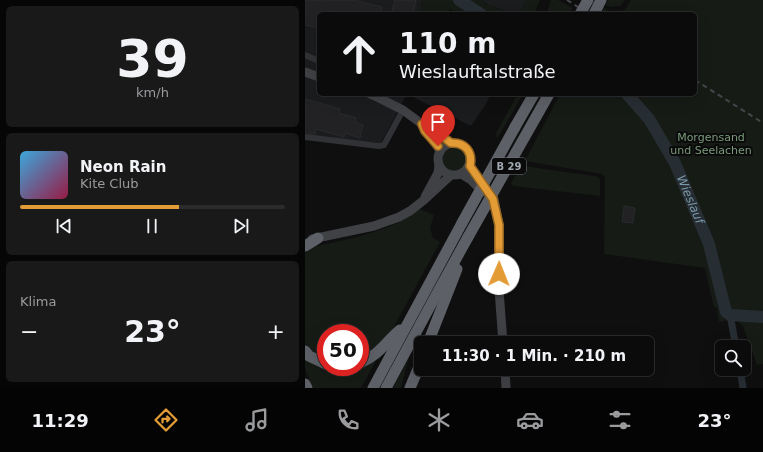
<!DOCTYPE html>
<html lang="de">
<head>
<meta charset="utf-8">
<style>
	:root { --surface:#0b0b0c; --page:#19191a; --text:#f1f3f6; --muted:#9a9b9d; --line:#2b2b2d; --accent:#e39b35 }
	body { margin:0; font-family:"DejaVu Sans",sans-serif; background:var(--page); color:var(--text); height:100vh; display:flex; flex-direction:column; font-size:15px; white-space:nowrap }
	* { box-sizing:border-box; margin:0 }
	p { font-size:13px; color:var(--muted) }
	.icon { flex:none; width:22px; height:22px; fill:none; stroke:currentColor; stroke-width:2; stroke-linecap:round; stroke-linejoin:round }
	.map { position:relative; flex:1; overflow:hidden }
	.drawer { display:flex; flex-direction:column; gap:6px; padding:6px; background:#060607; width:305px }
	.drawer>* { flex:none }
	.top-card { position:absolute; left:12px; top:12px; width:380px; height:84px; border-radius:6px; box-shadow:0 4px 16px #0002,0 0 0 1px var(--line); background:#0b0b0c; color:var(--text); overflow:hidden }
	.tools { position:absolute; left:410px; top:340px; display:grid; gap:8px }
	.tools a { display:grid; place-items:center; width:36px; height:36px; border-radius:6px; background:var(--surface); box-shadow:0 4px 16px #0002,0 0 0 1px var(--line); font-size:20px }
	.speed { position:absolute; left:12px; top:324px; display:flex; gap:8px; font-size:20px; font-weight:700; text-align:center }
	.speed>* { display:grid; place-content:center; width:52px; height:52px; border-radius:50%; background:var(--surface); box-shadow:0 4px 16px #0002,0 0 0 1px var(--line); line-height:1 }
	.speed .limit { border:6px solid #d22; background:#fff; color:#111 }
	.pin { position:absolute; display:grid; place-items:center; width:34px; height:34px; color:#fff; margin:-41px -17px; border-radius:50% 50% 50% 0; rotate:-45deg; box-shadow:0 0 4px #0007 }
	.pin .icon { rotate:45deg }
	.me { position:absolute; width:44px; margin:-22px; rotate:1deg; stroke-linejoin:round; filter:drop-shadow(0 0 3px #0008) }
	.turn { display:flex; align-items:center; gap:14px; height:84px; padding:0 16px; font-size:18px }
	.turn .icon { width:52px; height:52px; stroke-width:2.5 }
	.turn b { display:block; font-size:28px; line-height:34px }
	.big { font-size:30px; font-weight:800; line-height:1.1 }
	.drawer .tile { flex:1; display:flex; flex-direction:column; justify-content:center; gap:6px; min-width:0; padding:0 14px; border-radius:6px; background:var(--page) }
	.drawer .dial { align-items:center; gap:0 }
	.dial b { font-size:52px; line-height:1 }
	.song { display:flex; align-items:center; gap:12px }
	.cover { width:48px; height:48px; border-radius:6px; background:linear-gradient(135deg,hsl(200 70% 55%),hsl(340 70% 35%)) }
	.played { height:4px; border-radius:2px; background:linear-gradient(90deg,var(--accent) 60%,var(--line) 60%) }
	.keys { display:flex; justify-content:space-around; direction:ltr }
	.heat { display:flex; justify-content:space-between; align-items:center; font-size:22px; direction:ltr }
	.trip { position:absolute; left:109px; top:336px; width:240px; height:40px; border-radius:6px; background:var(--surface); box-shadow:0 4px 16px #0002,0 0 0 1px var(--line); font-weight:800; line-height:40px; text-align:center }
	.tab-bar { display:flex; height:64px; justify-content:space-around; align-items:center; background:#040405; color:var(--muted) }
	.tab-bar .icon { width:28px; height:28px }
	.tab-bar .on { color:var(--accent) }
	.tab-bar b { font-size:18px; color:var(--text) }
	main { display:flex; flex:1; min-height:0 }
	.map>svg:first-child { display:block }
</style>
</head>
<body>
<main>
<section class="drawer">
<div class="tile dial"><b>39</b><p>km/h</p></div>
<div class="tile">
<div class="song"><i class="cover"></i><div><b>Neon Rain</b><p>Kite Club</p></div></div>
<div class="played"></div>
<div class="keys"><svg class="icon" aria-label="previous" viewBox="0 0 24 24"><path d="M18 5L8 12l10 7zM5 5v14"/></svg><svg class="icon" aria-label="pause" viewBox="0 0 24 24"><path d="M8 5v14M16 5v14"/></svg><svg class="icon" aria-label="next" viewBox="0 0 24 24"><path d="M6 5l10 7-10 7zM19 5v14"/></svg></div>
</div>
<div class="tile"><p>Klima</p>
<div class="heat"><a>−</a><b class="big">23°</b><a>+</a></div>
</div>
</section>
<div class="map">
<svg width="458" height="388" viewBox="0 0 458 388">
	<rect width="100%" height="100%" fill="#0f0f10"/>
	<g fill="#1b1c1d">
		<polygon points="0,0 117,0 115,14 14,14 14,94 186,94 181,104 166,126 102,94 76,143 0,136"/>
		<polygon points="176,0 221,0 215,14 209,14 183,5"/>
	</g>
	<g fill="#161b16">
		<polygon points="117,0 176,0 183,5 209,14 153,14 145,9 143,14 115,14"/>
		<polygon points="221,0 235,0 229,14 215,14"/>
		<polygon points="246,0 253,0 268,8 264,14 241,14"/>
		<polygon points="303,0 320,0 315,6 306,7 301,5"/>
		<polygon points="326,0 458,0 458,364 452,365 438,326 430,319 414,322 412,308 409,307 400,268 299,254 300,177 297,174 220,161 255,94 390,94 390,14 296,14 299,8 307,12 320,10"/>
		<polygon points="212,94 218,94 192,139 191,133 209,101"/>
		<circle cx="149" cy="159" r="13"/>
		<polygon points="217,165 232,168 290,176 294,178 295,180 295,196 208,186 206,183"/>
		<path d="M 114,209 L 129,215 L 125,228 L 128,238 L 135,242 L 86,332 L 76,345 L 55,359 L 55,333 L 21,333 L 21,360 C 14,357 4,351 0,345 L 0,250 L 6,247 C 36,241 68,235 96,221 C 102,218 108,213 114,209 Z"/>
		<path d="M 0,356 C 31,371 40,374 72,359 L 56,388 L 8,388 L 0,368 Z"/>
		<polygon points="104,357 96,388 88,388"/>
	</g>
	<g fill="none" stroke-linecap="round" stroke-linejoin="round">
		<g stroke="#272e33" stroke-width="7">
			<polyline points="425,315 431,347"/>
			<polyline points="435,369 438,388"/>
		</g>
		<g stroke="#272e33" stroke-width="12">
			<polyline points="154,0 176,14"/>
			<path id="s1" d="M 322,94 L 344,119 L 370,163 L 404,244 L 421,312 L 425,315 L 458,317"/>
		</g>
	</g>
	<g fill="#222224" stroke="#292a2c">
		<polygon points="0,0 49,0 77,7 75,14 14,14 14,28 0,25"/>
		<polygon points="90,0 111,0 108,14 86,14"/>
		<polygon points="0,99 35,109 34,113 51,118 50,122 58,125 55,138 40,133 39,137 11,129 10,134 0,133"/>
		<polygon points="319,206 330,208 328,223 317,222"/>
	</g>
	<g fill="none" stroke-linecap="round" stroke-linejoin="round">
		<g stroke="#313235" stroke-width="6">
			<polyline points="0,55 14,61"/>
			<polyline points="0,137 74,146 79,145 98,110"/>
		</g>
		<g stroke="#3f4145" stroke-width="9">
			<polyline points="0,72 14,77"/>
			<polyline points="65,94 74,98 98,110 117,124 125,127 146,143"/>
			<path d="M 117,124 C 122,134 131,141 135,152"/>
			<circle cx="149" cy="159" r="16"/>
			<polyline points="165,166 189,199 194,225 194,290 198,343"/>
			<polyline points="156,174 166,180 178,192"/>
			<polyline points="120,197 133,173 134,165"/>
			<polyline points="7,239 69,226 94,217 105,211 119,200 146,175"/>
			<polyline points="200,369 201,388"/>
		</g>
		<g stroke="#5d6066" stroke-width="11">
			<polyline points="289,14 296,0"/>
			<polyline points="210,127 229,94"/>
			<polyline points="0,246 13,238"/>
			<polyline points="123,343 152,269"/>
			<polyline points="0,351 4,356 21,364"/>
			<path d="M 55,363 C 75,354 79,344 95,330"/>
			<polyline points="0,384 2,388"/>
			<polyline points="68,388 157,223"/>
			<polyline points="81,388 130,297 163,237"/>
			<polyline points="105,388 116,362"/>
		</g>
		<g stroke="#44464a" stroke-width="2" stroke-dasharray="5 4" stroke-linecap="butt">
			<polyline points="262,0 284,14"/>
			<polyline points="390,80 458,123"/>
		</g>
		<g stroke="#5d6066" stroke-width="11">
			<polyline points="275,14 283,0"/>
			<polyline points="157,223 210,127"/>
			<polyline points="163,237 244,94"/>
		</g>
	</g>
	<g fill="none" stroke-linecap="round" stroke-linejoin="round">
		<g stroke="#946522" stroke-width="10">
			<path id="route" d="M 133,146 L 120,131 L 117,124 L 125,127 L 146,143 C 160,142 168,152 165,166 L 188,199 L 194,225 L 194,274"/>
		</g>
		<use href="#route" stroke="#e39b35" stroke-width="7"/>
	</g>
	<g text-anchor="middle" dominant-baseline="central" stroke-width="4" stroke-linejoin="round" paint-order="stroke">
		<rect fill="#0a0a0b" stroke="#74787e" stroke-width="1" x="187" y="158" width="34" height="16" rx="3"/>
		<g font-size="10" font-weight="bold" fill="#a1a7b0">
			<text x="204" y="166">B 29</text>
		</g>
		<g font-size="11" fill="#7a9a79" stroke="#0a0a0b">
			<text x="406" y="137">Morgensand<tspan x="406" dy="13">und Seelachen</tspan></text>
		</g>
		<g font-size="12" font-style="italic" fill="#7a97aa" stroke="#0a0a0b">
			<text stroke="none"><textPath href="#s1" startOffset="124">Wieslauf</textPath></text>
		</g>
	</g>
</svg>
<div class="tools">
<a><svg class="icon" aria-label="search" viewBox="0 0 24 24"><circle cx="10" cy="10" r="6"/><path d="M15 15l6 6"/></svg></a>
</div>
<div class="speed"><div class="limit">50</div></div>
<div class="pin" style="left:133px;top:146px;background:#d93025"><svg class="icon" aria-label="arrive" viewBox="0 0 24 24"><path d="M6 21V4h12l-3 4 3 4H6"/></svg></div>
<svg class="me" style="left:194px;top:274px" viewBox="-20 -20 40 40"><circle r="19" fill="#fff"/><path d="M0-13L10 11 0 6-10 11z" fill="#e39b35"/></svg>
<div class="trip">11:30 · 1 Min. · 210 m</div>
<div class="top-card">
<div class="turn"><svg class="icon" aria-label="ahead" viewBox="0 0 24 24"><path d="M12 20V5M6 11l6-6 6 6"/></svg><div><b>110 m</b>Wieslauftalstraße</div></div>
</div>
</div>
</main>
<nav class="tab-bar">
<b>11:29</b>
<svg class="icon on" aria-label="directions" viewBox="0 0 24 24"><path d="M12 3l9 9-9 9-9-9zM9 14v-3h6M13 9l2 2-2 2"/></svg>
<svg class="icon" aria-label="music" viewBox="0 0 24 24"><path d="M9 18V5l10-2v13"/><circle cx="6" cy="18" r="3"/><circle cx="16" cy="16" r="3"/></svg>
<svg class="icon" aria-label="phone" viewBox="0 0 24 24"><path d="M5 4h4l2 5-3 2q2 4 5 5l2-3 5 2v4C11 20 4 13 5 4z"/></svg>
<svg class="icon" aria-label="climate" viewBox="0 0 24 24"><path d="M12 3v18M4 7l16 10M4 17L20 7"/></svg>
<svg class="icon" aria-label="car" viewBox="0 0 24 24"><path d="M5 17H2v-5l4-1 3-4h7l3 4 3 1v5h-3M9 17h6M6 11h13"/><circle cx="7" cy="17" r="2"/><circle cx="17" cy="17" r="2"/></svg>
<svg class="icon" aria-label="filters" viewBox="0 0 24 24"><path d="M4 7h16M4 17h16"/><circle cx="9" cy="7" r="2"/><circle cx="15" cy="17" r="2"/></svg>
<b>23°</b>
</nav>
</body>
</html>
